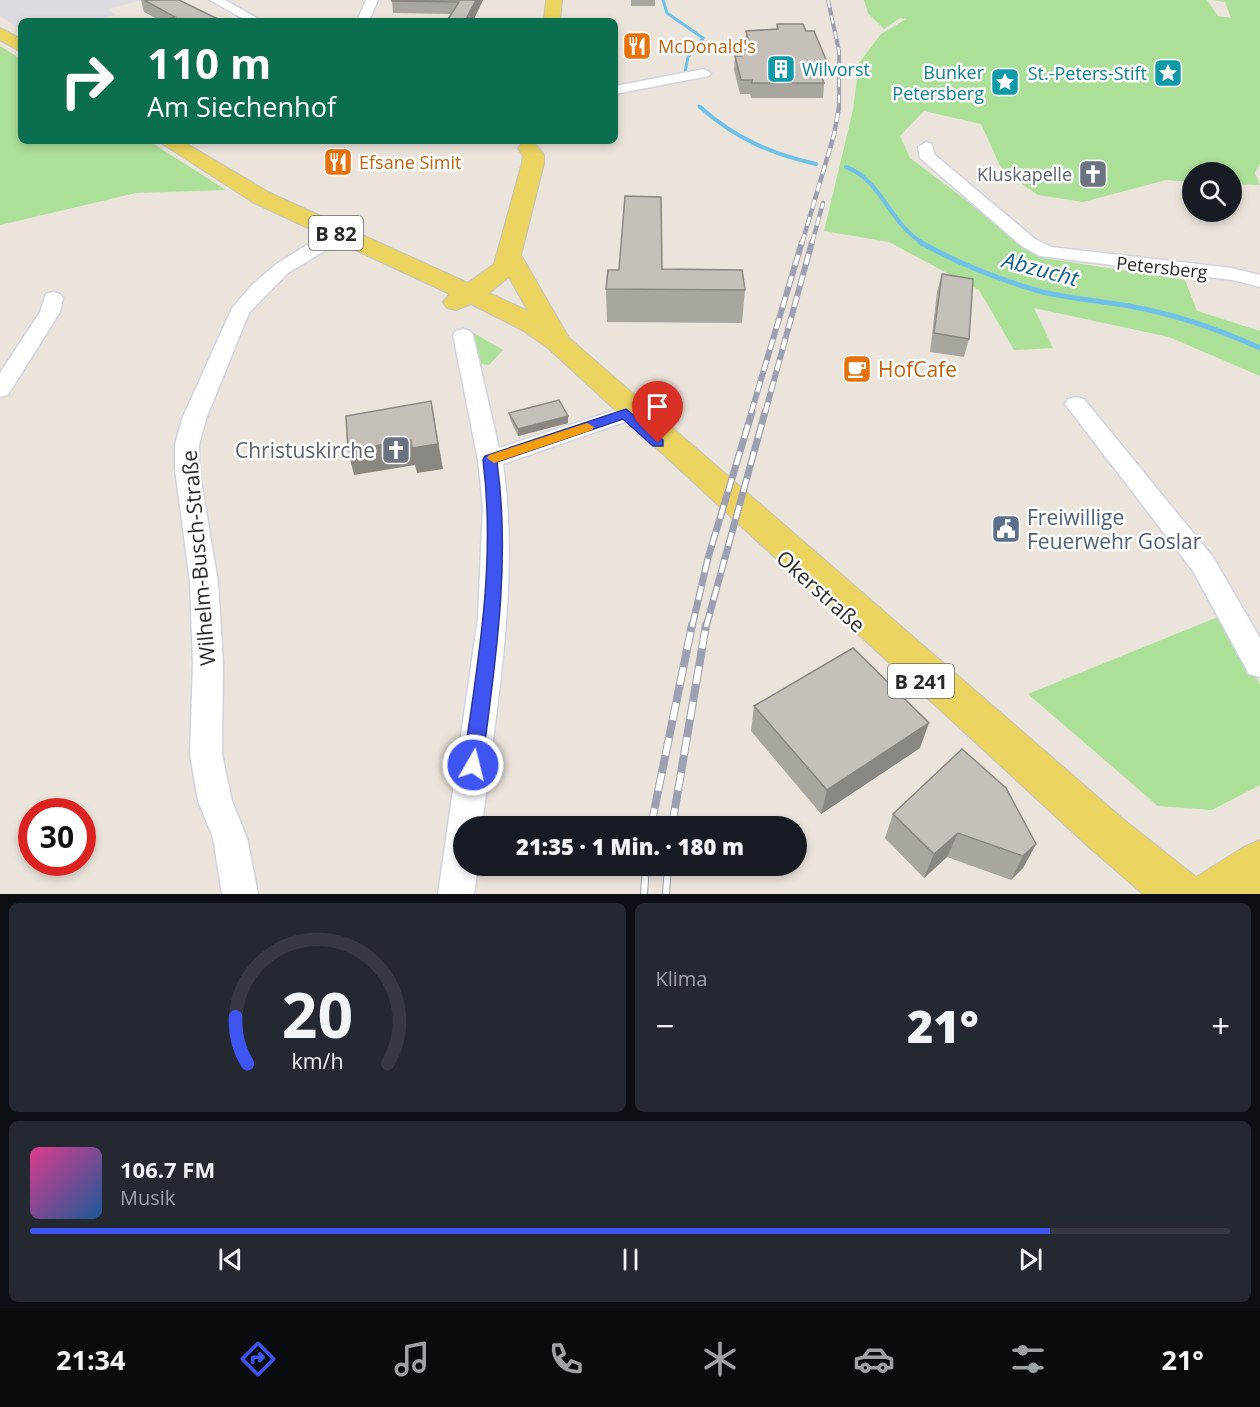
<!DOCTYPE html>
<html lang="de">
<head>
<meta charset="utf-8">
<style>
	:root { --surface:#171b24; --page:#242831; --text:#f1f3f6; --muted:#9ea1a6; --line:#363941; --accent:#3f55f2 }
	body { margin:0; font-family:"Open Sans",sans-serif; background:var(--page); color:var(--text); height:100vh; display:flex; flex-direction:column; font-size:22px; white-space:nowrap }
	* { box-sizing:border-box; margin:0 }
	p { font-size:20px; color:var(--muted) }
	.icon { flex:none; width:33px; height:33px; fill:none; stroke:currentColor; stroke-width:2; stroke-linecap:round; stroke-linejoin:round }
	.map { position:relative; height:894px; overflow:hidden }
	.sheet { display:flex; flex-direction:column; gap:9px; padding:9px; background:#0d0f14; flex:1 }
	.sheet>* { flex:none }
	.top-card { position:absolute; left:18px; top:18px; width:600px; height:126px; border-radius:9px; box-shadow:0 3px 9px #0003; background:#0b6e4f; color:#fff; overflow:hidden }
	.fabs { position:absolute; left:1182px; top:162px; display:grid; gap:12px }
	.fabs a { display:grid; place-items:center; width:60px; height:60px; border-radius:50%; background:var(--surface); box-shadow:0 3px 9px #0003; font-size:30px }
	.speed { position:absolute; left:18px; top:798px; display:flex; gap:12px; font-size:30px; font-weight:700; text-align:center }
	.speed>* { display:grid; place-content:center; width:78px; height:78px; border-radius:50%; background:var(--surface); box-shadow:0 3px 9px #0003; line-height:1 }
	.speed .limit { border:9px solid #d22; background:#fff; color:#111 }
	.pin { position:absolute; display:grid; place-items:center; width:51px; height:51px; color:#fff; margin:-62px -26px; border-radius:50% 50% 50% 0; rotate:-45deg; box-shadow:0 0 6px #0007 }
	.pin .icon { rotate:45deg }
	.me { position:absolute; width:66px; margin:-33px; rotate:8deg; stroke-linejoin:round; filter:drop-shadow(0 0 4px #0008) }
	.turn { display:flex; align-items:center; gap:21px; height:126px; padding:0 30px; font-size:27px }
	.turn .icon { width:78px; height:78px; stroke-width:2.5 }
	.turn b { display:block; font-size:42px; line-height:51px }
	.big { font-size:45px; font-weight:800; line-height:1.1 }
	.sheet .card { flex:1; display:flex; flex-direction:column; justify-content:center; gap:9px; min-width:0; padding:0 21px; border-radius:9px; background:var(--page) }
	.sheet .dial { align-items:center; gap:0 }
	.dial svg { height:156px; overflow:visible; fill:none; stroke:var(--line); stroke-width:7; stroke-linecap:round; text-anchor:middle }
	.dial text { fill:var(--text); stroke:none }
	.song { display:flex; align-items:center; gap:18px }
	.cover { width:72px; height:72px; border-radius:9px; background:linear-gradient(135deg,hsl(330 70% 55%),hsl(210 70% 35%)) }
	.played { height:6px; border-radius:3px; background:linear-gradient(90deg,var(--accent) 85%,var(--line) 85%) }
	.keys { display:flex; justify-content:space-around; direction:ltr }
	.heat { display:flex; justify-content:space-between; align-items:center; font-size:33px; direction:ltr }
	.sheet .tiles { flex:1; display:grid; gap:9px; grid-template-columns:1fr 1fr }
	.card:last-child { grid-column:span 2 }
	.trip { position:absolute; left:453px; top:816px; width:354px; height:60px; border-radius:30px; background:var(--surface); box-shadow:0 3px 9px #0003; font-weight:800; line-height:60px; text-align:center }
	.dock { display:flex; height:96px; justify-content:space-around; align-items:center; background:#090b0e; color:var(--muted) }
	.dock .icon { width:42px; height:42px }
	.dock .selected { color:var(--accent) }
	.dock b { font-size:27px; color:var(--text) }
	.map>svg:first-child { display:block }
</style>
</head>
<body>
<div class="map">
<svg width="1260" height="894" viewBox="0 0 1260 894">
	<rect width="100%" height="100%" fill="#eae4da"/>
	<polygon fill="#dedbe3" points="0,0 143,0 107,9 116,15 90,21 21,21 21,30 0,16"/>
	<g fill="#acdf98">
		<polygon points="864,0 1207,0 1218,16 1231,18 1225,2 1213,0 1260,0 1260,163 1255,173 1260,185 1232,184 1232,172 1192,172 1192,182 1166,180 1083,202 1038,195 1002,170 981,124 924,111 900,136 910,158 1043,258 1185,280 1197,311 1260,331 1260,376 1169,337 1034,308 1053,348 1014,350 979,290 889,242 824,231 853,110 859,63 881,34 906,19 900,18 884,29 868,13"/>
		<polygon points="0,46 21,59 21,141 149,141 226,190 136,193 0,225"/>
		<polygon points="467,329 503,350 489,365 476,363"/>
		<polygon points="1223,615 1260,685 1260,785 1212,810 1158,806 1028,694"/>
	</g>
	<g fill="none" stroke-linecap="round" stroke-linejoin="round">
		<g stroke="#70c1e9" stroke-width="3">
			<polyline points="663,0 667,13 703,38 688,57 685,72"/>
			<polyline points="699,106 702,108"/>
		</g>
		<g stroke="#70c1e9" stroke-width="4">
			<path d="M 700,107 C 735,138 771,154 816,164"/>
			<path d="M 846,167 C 882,180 890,225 923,243"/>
		</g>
		<path stroke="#70c1e9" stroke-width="5" d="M 920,242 C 959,264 1000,280 1043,292 C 1072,299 1101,301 1129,306 C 1174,314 1218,329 1260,348"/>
		<g stroke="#d0d2e1" stroke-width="3">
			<g id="minor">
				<polygon points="210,0 225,0 262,21 247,21"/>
				<polygon points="366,0 378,0 369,21 357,21"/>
				<polygon points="704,69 711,73 709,76 615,94 615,86"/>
				<polygon points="926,142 932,144 934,154 942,161 1035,239 1051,247 1232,268 1260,275 1260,287 1232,280 1040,256 1023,247 920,158 918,147"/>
				<polygon points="333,233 339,234 342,238 339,242 288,273 249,313 206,419 199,445 199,469 218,582 223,664 222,754 232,801 247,838 258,894 222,894 213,838 198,801 190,754 193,664 190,582 175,469 175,445 182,419 232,308 252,285 275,265 313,241"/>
				<polygon points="53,292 60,294 63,298 60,312 8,395 0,397 0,373 40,312 46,294"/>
				<path d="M 463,329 L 470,331 L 473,335 L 499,448 L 625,407 L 633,409 L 637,414 L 633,419 L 503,464 C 520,584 496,707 482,826 L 464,826 L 464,866 L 478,866 L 474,894 L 438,894 L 478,618 L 483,506 L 478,460 L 453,335 L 456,331 Z"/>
				<polygon points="1076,397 1084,399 1213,557 1260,638 1260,677 1249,674 1193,571 1065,404 1068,399"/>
			</g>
		</g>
		<g stroke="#c3c3c3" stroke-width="2">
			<g id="major">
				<polygon points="546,0 562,0 560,21 544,21"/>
				<polygon points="0,28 21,39 21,52 0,40"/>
				<path d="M 158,141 L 182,141 L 270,193 L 468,283 L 494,264 L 522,163 L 523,156 L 518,148 L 521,144 L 535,144 L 544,155 L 544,163 L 521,255 L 569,338 L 1123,819 L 1196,877 L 1244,847 L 1260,840 L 1260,894 L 1143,894 L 1091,849 L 549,349 L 524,331 L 471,304 L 456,310 L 447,308 L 443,302 L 450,294 L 254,203 ZM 509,277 L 528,311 L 489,293 Z"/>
			</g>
		</g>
		<use href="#minor" fill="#fff" fill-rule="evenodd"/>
		<use href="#major" fill="#ead35f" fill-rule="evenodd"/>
		<g stroke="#9d9fb2" stroke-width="4">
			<polyline id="rail-far4" points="828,0 839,51 839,108"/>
		</g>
		<g stroke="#9d9fb2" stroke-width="4.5">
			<g id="rail-far3">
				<polyline points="802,243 834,135 839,107"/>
				<polyline points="812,243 823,203"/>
			</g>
		</g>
		<g stroke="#9d9fb2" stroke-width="6">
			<g id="rail-far2">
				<polyline points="751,413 802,242"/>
				<polyline points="765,413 812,242"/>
			</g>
		</g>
		<g stroke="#9d9fb2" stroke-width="7">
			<g id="rail-far1">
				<polyline points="692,627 708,558 752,412"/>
				<polyline points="706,627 765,412"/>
			</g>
		</g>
		<g stroke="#9d9fb2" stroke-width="8">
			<g id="rail">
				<polyline points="651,826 692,625"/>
				<polyline points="672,826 706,625"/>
				<polyline points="644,894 646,866"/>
				<polyline points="666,894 668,866"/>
			</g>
		</g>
		<use href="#rail-far4" stroke="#fff" stroke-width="2" stroke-dasharray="8" stroke-linecap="butt"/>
		<use href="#rail-far3" stroke="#fff" stroke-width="3" stroke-dasharray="9" stroke-linecap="butt"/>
		<use href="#rail-far2" stroke="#fff" stroke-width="4" stroke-dasharray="11" stroke-linecap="butt"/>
		<use href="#rail-far1" stroke="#fff" stroke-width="4.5" stroke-dasharray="14" stroke-linecap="butt"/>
		<use href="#rail" stroke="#fff" stroke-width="6" stroke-dasharray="18" stroke-linecap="butt"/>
	</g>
	<g fill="#a9a6a0">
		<polygon points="141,0 179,0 222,21 161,21 144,12"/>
		<polygon points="392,0 483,0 473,21 447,21 451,14 393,13 392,1"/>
		<rect x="631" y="0" width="24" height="6"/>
		<polygon points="777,24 806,31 827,62 825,76 822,76 824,83 823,98 751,98 750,94 740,94 734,70 735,56 740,56 740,50 747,50 745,45 746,31 776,29"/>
		<polygon points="662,269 745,290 742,323 607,322 606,289"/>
		<polygon points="942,274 969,339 964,357 930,352 937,292"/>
		<polygon points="509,413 568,416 568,423 518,436 510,419"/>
		<polygon points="754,706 920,748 821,814 751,731"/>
		<polygon points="893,814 1036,844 1023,868 1011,880 947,857 924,878 885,838"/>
	</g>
	<g fill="#8a8782">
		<polygon points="476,0 483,0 473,21 465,21"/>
		<polygon points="431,401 443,469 417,473 415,465 354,475 348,450 411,440"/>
		<polygon points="568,416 568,423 518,436 518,429"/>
		<polygon points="929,723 920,748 821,814 827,790"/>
		<polygon points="958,833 947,857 924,878 934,854"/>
		<polygon points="1036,844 1023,868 1011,880 1023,856"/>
	</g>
	<g fill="#c5c1ba" stroke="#8a8782" stroke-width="1.5">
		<polygon points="144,0 179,0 222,21 165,21 163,20 175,17"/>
		<polygon points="392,0 476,0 465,21 447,21 459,2 392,1"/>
		<polygon points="80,19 83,21 71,21"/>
		<polygon points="777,24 803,24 806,31 814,31 827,62 816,62 824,83 752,83 752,80 741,80 735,56 742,56 740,50 751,50 746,31 778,29"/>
		<polygon points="625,196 661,197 662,269 742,270 745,290 606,289 608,270 619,270"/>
		<polygon points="942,274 973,279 969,339 934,333"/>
		<polygon points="559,400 568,416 518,429 509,413"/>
		<polygon points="431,401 438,444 412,448 411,440 348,450 346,416"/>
		<polygon points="853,648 929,723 827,790 754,706"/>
		<polygon points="962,749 1006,788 1036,844 1023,856 958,833 934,854 893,814"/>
	</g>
	<path fill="#3f55f2" stroke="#29379d" stroke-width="1.5" d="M 626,409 L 663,440 L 663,446 L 653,446 L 623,419 L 497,462 C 511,563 495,664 482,765 L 479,770 L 473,773 L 466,770 L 463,765 C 478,663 496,562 483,460 L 485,456 Z"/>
	<polygon fill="#f59e0b" points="587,423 594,427 592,430 494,463 487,458 489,455"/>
	<defs>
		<g id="restaurant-square" transform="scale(1.5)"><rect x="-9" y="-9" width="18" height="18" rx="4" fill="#e8710a" stroke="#fff"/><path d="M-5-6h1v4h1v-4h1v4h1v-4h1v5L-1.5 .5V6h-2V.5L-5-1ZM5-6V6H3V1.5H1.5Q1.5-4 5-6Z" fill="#fff"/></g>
		<g id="building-square" transform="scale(1.5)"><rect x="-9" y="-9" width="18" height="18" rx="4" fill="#0f9aa8" stroke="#fff"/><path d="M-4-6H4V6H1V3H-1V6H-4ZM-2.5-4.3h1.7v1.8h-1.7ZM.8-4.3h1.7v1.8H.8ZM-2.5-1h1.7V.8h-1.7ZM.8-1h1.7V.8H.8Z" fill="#fff"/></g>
		<g id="sight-square" transform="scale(1.5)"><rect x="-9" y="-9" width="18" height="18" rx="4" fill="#0f9aa8" stroke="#fff"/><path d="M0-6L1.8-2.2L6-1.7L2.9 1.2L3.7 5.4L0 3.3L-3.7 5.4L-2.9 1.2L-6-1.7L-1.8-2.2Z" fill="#fff"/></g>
		<g id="church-square" transform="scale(1.5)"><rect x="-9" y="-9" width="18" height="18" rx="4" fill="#6b7280" stroke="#fff"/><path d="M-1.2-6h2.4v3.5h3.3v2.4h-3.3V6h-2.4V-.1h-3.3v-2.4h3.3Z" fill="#fff"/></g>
		<g id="cafe-square" transform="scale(1.5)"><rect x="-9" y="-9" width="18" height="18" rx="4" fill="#e8710a" stroke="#fff"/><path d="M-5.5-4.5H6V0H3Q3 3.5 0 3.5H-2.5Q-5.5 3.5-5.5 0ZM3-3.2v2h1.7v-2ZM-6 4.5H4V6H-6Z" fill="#fff"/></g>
		<g id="civic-square" transform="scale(1.5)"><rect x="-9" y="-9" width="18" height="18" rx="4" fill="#5c6f8a" stroke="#fff"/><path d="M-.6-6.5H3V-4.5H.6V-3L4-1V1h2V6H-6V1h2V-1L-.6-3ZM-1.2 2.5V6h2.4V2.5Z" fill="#fff"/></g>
	</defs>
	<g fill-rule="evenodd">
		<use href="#restaurant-square" x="637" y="46"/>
		<use href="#building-square" x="781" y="69"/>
		<use href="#sight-square" x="1168" y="73"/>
		<use href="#sight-square" x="1005" y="82"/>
		<use href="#restaurant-square" x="338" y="162"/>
		<use href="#church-square" x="1093" y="174"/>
		<use href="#cafe-square" x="857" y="369"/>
		<use href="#church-square" x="396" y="450"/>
		<use href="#civic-square" x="1006" y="529"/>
	</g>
	<g text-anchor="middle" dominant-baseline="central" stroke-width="5" stroke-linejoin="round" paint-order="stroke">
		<g font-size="18" fill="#c56008" stroke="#fff" text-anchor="start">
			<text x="658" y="46">McDonald's</text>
			<text x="359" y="162">Efsane Simit</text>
		</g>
		<g font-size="18" fill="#0d838f" stroke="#fff" text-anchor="end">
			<text x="802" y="69" text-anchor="start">Wilvorst</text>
			<text x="984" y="72">Bunker<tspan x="984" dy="21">Petersberg</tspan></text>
			<text x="1147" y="73">St.-Peters-Stift</text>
		</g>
		<g font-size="18" fill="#5b616d" stroke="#fff" text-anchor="end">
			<text x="1072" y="174">Kluskapelle</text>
		</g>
		<g font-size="18" fill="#282828" stroke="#fff">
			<text transform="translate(1162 267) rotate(6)">Petersberg</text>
		</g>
		<g fill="#fff" stroke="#686868" stroke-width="1.5">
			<rect x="309" y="216" width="54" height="34" rx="4.5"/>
			<rect x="888" y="664" width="66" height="34" rx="4.5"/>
		</g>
		<g font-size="20" font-weight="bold" fill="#282828">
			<text x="336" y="233">B 82</text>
			<text x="921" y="681">B 241</text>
		</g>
		<g font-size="21" fill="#c56008" stroke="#fff" text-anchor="start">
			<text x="878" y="369">HofCafe</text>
		</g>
		<g font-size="21" fill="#5b616d" stroke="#fff" text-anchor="end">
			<text x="375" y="450">Christuskirche</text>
		</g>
		<g font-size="21" fill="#4e5e75" stroke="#fff" text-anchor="start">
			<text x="1027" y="517">Freiwillige<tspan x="1027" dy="24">Feuerwehr Goslar</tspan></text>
		</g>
		<g font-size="21" fill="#282828" stroke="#fff">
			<text transform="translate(198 558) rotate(-95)">Wilhelm-Busch-Straße</text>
			<text transform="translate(821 591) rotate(42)">Okerstraße</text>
		</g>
		<g font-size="22" font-style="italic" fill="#125e92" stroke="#fff">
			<text transform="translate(1041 268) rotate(15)">Abzucht</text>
		</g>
	</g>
</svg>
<div class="fabs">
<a><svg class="icon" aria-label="search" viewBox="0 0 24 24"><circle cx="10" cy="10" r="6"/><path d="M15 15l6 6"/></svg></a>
</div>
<div class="speed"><div class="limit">30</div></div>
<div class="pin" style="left:658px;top:443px;background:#d93025"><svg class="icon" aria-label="arrive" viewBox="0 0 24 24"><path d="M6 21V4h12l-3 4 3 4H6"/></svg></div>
<svg class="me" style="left:473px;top:765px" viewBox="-20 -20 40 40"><circle r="17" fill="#3f55f2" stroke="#fff" stroke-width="3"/><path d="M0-11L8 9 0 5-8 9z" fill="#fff"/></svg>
<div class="trip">21:35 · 1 Min. · 180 m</div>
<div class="top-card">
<div class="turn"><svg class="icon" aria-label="right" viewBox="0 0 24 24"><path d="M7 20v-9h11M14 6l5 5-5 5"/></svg><div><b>110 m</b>Am Siechenhof</div></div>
</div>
</div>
<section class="sheet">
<div class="tiles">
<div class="card dial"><svg viewBox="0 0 100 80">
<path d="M14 69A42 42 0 1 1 86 69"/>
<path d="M14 69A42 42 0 0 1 8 45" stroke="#3f55f2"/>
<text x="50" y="56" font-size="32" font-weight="700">20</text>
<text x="50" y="72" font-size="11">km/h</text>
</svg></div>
<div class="card"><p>Klima</p>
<div class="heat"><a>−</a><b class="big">21°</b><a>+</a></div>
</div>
<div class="card">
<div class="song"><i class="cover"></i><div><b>106.7 FM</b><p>Musik</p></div></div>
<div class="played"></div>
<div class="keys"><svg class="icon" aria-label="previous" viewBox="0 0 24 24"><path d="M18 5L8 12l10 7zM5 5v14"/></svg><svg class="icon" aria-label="pause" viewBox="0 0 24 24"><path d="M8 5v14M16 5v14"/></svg><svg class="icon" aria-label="next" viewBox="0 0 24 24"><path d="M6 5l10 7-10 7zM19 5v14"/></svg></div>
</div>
</div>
</section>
<nav class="dock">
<b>21:34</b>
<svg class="icon selected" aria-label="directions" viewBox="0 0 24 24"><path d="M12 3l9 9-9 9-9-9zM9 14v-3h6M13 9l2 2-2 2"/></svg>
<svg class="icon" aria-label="music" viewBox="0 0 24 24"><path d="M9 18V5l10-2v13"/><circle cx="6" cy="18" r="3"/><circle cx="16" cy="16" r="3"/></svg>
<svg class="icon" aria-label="phone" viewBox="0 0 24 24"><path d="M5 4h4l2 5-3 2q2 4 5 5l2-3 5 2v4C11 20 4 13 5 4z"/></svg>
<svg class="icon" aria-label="climate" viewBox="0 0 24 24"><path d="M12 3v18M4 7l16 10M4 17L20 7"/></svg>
<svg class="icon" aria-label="car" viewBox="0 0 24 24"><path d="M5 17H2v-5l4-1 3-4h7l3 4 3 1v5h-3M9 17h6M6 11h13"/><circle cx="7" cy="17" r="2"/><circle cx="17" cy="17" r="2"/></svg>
<svg class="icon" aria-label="filters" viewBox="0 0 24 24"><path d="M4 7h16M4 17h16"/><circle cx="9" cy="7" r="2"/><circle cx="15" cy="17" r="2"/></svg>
<b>21°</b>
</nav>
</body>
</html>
